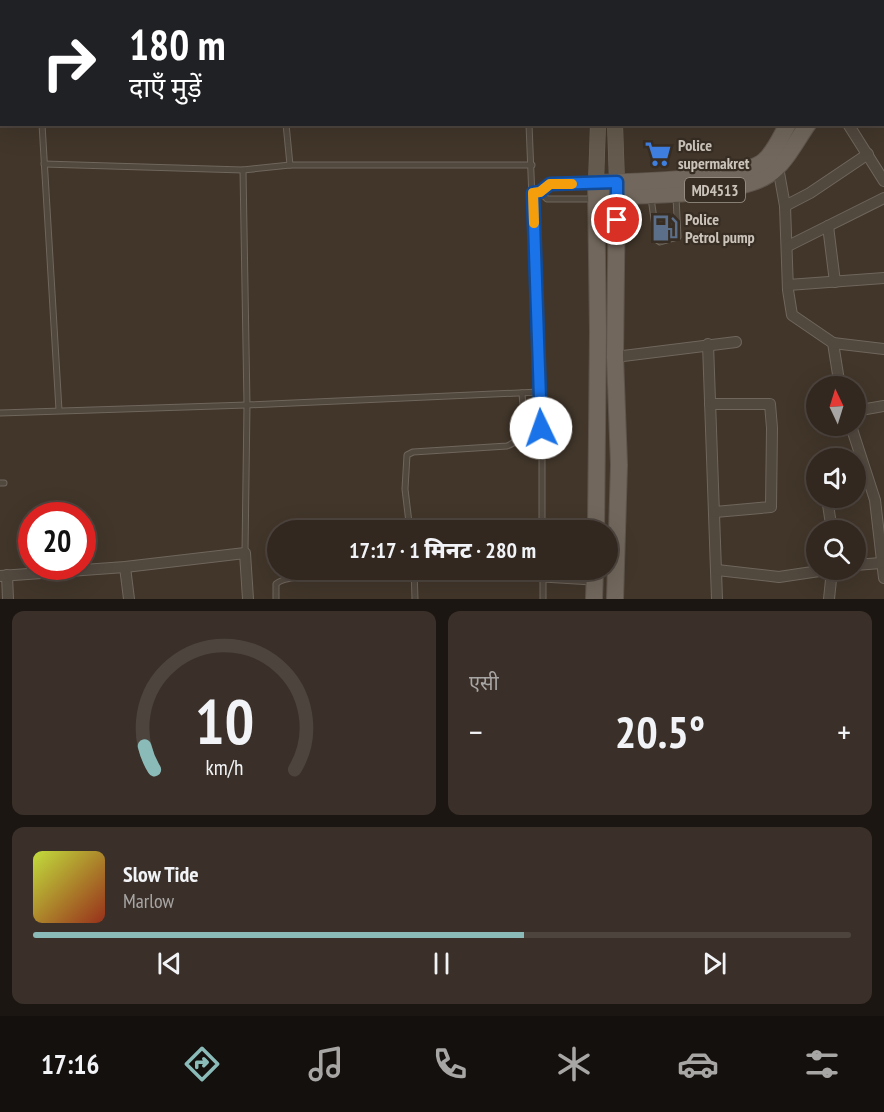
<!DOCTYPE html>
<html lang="hi">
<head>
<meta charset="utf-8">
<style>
	:root { --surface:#322820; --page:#3a3029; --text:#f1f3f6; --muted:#a8a6a5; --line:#4d443e; --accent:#8bbbb9 }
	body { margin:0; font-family:"PT Sans Narrow","Noto Sans Devanagari",sans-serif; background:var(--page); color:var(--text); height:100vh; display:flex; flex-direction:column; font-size:22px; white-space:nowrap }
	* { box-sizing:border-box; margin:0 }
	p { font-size:20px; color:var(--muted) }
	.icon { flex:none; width:33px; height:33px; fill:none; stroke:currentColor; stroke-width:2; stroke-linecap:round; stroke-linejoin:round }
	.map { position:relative; height:599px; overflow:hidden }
	.details { display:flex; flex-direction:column; gap:12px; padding:12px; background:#1c1612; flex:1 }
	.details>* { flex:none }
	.guide { position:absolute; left:0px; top:0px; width:885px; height:126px; box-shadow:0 6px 24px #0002,0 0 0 2px var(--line); background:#202124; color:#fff; overflow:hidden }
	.needle { width:39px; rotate:356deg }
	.controls { position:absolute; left:806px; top:376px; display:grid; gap:12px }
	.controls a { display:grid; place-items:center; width:60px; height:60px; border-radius:50%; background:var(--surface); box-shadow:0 6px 24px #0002,0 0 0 2px var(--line); font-size:30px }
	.speed { position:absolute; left:18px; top:502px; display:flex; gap:12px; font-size:30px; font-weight:700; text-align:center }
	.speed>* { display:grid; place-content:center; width:78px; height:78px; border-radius:50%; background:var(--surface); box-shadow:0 6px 24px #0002,0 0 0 2px var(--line); line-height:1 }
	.speed .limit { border:9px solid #d22; background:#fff; color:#111 }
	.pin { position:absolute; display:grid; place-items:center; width:51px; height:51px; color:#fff; margin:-26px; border:3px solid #fff; border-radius:50%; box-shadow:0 2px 6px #0007 }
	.me { position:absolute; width:66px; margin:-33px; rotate:357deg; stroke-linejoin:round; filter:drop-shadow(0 0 4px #0008) }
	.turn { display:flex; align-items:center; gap:21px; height:126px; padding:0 30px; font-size:27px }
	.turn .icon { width:78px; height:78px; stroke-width:2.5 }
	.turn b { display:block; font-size:42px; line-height:51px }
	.big { font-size:45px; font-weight:800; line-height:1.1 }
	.details .widget { flex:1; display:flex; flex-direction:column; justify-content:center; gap:9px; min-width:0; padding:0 21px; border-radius:12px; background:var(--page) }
	.details .dial { align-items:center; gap:0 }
	.dial svg { height:156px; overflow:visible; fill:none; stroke:var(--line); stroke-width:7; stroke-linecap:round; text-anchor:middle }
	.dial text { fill:var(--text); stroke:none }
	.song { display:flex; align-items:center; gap:18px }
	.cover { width:72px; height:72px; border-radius:9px; background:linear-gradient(135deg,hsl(70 70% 55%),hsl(10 70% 35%)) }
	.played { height:6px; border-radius:3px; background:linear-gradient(90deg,var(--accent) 60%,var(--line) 60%) }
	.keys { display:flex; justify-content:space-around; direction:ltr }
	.heat { display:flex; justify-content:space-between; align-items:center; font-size:33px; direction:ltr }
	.details .tiles { flex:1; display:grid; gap:12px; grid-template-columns:1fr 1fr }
	.widget:last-child { grid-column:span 2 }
	.trip { position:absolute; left:267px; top:520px; width:351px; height:60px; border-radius:30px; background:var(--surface); box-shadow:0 6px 24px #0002,0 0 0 2px var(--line); font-weight:800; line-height:60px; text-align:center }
	.tabs { display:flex; height:96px; justify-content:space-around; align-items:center; background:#14100d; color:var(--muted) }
	.tabs .icon { width:42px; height:42px }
	.tabs .on { color:var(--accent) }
	.tabs b { font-size:27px; color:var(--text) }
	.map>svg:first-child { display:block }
</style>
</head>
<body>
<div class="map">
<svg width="884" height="599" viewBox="0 0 884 599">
	<rect width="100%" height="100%" fill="#42362a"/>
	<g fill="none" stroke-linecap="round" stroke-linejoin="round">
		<g stroke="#6f665c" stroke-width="7">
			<g id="service">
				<polyline points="522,0 522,2"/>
				<polyline points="288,2 288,0"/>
				<polyline points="42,124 59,410"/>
				<polyline points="286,124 290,165"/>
				<polyline points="529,124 542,446 542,531"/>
				<polyline points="44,164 243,170 290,165 532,165"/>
				<polyline points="243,170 247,405 245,552"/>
				<polyline points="540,192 547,199 595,199"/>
				<polyline points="533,193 540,192 550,184 594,183"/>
				<polyline points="651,198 657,240 660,242 678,237 676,197"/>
				<polyline points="0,413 247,405 539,392"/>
				<polyline points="0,483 4,483"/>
				<path d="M 410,531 L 405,489 L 407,455 L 413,452 L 507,446 C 530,438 523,413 522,393"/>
				<polyline points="414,570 415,599"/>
				<polyline points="543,570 543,599"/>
				<polyline points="414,576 500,572 543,579 592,582"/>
				<path d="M 276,599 L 276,584 C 288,572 348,577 369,570"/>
			</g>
		</g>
		<g stroke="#6f665c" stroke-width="12">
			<g id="minor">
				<polyline points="192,0 192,2"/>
				<polyline points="737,0 738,2"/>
				<polyline points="792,0 792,2"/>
				<polyline points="853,0 853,2"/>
				<polyline points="0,40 2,40"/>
				<polyline points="884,107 884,108"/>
				<polyline points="848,124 884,181"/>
				<polyline points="778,167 785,206 788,290 792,315 833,343 840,387"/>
				<polyline points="785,206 810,193 868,154"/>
				<polyline points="828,226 835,282"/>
				<polyline points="788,246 884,198"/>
				<polyline points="788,285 884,278"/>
				<polyline points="833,343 884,349"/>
				<polyline points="708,344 717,599"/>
				<polyline points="615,357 736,342"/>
				<polyline points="710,404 770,404 772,428 771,507 715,512"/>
				<polyline points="855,411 884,406"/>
				<polyline points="851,426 875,500 884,578"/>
				<polyline points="827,498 832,531"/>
				<polyline points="855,565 881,563"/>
				<polyline points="125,567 129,599"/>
				<polyline points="717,570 779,577 826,570"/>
				<polyline points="7,575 8,599"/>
				<polyline points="0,576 125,567 245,553 248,599"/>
				<polyline points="829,599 832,570"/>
			</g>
		</g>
		<g stroke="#6f665c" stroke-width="16">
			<g id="secondary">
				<polyline points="602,2 602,0"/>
				<polyline points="615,124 617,182"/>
				<polyline points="596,183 598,124"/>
			</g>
		</g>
		<g stroke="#5e544b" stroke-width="18">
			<g id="primary">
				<path d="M 608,197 C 647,194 737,196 768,175 C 785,164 796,141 808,124"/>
				<path d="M 596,531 L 598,332 L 596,183 C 628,182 745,180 765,160 C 775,151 781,136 788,124"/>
				<polyline points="594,599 595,570"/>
				<polyline points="615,599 619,465 615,357 617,182"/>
			</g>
		</g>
		<use href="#service" stroke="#51483e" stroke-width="5"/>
		<use href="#minor" stroke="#51483e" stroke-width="10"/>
		<use href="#secondary" stroke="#645a4d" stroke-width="15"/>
		<use href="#primary" stroke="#71675c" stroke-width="16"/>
	</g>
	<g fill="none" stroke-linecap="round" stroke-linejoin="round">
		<g stroke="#114b97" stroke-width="15">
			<polyline id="route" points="541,428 533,193 540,192 550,184 617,182 617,220"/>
		</g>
		<use href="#route" stroke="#1a73e8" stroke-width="10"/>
		<polyline stroke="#f59e0b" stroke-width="10" points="534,223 533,193 540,192 550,184 572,184"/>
	</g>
	<defs>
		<g id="supermarket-bare" transform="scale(2.07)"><path d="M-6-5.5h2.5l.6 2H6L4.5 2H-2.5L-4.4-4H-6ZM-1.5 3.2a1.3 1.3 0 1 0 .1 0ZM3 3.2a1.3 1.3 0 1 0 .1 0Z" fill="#3f7fe0" stroke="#372d23" stroke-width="2.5" paint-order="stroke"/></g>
		<g id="fuel-bare" transform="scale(2.07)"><path d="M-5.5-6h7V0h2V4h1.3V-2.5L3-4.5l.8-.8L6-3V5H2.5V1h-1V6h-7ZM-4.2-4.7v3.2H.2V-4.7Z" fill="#5c6f8a" stroke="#372d23" stroke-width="2.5" paint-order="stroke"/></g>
	</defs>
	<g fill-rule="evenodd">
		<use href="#supermarket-bare" x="658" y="154"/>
		<use href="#fuel-bare" x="665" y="228"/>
	</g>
	<g text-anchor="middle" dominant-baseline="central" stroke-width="4.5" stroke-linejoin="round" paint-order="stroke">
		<rect fill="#372d23" stroke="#9f978d" stroke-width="1.5" x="685" y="178" width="60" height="24" rx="4.5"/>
		<g font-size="15" font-weight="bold" fill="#cbc4bb">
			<text x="715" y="190">MD4513</text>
		</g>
		<g font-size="16" font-weight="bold" fill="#cbc4bb" stroke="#372d23" text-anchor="start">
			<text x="678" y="145">Police<tspan x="678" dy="18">supermakret</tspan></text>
			<text x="685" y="219">Police<tspan x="685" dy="18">Petrol pump</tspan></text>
		</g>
	</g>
</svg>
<div class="controls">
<a><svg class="needle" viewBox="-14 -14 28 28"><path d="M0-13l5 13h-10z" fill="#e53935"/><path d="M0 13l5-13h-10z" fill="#a8a6a5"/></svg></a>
<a><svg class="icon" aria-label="sound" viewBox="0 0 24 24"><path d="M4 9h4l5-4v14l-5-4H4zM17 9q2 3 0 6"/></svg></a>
<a><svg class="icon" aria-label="search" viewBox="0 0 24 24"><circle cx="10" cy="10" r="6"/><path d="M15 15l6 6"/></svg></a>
</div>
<div class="speed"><div class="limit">20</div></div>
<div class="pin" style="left:617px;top:220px;background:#d93025"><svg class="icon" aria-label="arrive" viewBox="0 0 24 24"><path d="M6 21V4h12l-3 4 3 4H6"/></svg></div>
<svg class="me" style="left:541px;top:428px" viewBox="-20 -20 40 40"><circle r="19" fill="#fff"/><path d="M0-13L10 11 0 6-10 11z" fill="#1a73e8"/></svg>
<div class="trip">17:17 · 1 मिनट · 280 m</div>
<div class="guide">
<div class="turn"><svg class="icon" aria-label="right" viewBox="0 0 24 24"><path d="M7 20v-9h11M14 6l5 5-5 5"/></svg><div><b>180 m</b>दाएँ मुड़ें</div></div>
</div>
</div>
<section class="details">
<div class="tiles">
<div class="widget dial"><svg viewBox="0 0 100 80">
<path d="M14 69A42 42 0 1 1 86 69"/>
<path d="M14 69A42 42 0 0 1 9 57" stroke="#8bbbb9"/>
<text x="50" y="56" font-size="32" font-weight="700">10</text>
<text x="50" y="72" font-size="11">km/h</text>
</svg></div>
<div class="widget"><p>एसी</p>
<div class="heat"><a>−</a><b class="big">20.5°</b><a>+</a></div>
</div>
<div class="widget">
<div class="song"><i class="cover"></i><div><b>Slow Tide</b><p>Marlow</p></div></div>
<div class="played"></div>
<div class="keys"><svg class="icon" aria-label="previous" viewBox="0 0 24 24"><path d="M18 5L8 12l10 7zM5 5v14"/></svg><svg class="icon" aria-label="pause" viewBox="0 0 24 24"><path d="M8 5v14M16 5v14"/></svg><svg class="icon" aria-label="next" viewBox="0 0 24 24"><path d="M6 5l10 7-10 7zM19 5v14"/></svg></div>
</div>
</div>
</section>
<nav class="tabs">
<b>17:16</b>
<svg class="icon on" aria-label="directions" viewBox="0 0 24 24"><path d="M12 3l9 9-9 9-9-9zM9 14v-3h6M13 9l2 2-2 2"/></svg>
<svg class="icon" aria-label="music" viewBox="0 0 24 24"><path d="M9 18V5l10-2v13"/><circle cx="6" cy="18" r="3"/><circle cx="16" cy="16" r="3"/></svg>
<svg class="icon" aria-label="phone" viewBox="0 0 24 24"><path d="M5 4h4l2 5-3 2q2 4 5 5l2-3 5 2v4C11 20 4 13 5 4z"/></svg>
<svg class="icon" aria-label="climate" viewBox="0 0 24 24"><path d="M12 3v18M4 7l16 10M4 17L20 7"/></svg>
<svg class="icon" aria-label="car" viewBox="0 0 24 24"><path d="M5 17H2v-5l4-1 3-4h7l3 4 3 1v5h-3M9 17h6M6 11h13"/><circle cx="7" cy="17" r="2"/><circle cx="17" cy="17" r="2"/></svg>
<svg class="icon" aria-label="filters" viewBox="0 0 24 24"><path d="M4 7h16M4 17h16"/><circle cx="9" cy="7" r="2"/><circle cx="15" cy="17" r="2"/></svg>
</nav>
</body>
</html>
